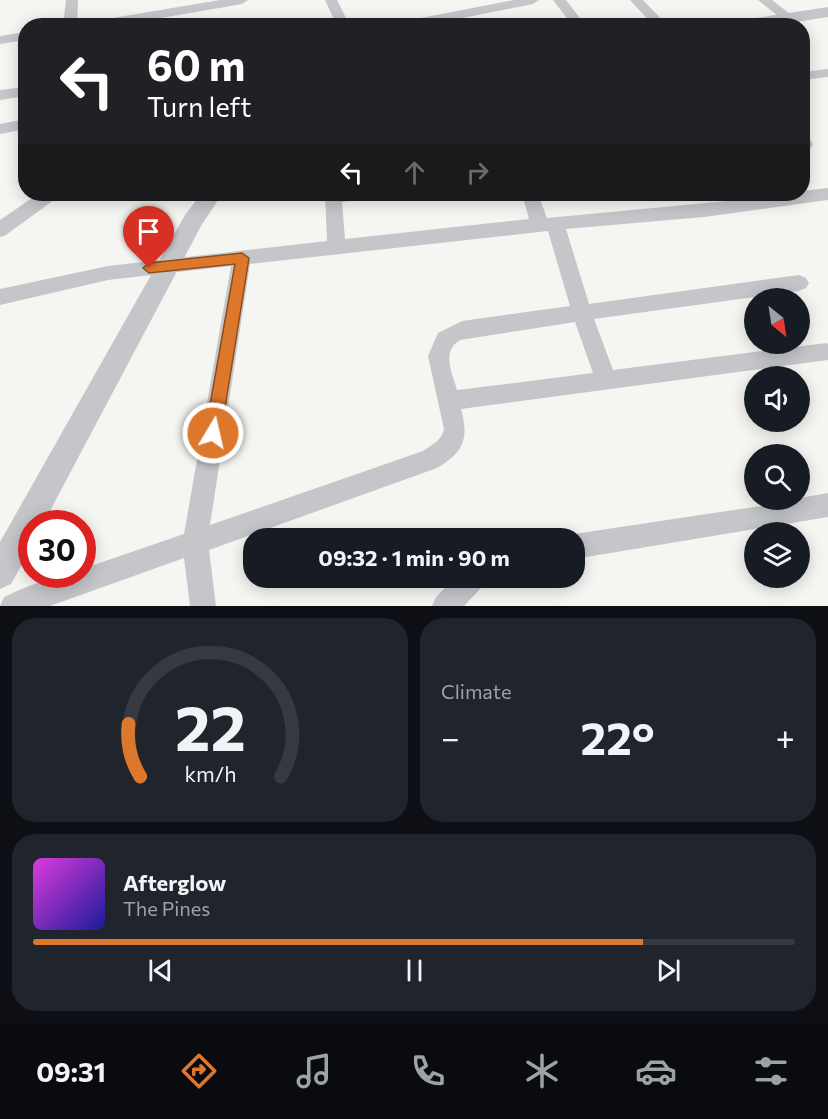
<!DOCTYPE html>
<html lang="en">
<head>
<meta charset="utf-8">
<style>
	:root { --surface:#171b24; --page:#20242c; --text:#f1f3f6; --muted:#9ea1a6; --line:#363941; --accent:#dc772c }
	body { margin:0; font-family:Commissioner,sans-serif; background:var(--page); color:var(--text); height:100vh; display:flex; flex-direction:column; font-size:22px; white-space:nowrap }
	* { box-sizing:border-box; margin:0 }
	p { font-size:20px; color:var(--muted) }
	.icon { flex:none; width:33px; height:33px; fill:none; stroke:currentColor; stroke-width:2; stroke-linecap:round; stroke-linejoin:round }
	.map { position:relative; height:606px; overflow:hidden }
	.side { display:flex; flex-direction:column; gap:12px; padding:12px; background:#0d0f14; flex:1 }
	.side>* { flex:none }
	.banner { position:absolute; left:18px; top:18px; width:792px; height:183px; border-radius:24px; box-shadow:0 3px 15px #0003; background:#202124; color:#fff; overflow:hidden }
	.needle { width:39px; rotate:150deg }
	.fabs { position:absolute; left:744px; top:288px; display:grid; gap:12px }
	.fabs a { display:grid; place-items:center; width:66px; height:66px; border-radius:50%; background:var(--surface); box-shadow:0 3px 15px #0003; font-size:30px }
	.speed { position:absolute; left:18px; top:510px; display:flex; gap:12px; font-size:30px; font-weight:700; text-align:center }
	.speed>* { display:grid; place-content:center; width:78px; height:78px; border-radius:50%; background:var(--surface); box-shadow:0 3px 15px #0003; line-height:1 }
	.speed .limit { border:9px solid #d22; background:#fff; color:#111 }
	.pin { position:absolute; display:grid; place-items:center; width:51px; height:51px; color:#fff; margin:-62px -26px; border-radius:50% 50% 50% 0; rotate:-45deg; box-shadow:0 0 6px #0007 }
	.pin .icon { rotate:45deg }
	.me { position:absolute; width:66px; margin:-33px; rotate:9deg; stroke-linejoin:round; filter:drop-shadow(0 0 4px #0008) }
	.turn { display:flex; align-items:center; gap:21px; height:126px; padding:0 30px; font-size:27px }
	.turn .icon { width:78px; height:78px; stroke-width:2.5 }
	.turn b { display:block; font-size:42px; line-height:51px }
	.lanes { display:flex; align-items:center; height:57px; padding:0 30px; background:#0003; justify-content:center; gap:30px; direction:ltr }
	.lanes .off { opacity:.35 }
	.big { font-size:45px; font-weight:700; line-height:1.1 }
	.side .widget { flex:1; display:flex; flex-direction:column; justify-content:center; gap:9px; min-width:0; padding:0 21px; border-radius:24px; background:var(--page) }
	.side .dial { align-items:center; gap:0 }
	.dial svg { height:156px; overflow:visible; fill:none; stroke:var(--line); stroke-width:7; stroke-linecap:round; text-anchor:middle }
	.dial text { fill:var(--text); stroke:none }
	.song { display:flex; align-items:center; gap:18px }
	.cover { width:72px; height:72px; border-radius:9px; background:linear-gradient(135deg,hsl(300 70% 55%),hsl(240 70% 35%)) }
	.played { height:6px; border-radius:3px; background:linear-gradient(90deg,var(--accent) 80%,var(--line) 80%) }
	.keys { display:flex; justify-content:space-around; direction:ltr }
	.heat { display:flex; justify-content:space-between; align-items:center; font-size:33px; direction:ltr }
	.side .tiles { flex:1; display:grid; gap:12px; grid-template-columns:1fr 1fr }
	.widget:last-child { grid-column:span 2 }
	.trip { position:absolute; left:243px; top:528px; width:342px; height:60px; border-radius:24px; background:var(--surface); box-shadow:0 3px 15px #0003; font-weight:700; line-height:60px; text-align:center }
	.tab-bar { display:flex; height:96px; justify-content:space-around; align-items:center; background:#090b0e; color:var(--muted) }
	.tab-bar .icon { width:42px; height:42px }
	.tab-bar .active { color:var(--accent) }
	.tab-bar b { font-size:27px; color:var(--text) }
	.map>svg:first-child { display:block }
</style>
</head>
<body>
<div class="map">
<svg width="828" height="606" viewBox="0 0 828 606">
	<rect width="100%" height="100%" fill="#f5f6f2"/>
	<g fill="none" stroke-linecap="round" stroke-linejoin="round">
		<g fill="#c4c6ca" fill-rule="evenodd">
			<polygon points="66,0 78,0 77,26 63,26"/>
			<polygon points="220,0 248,0 242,4 115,26 83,26 89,22"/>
			<polygon points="325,0 337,0 350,26 337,26"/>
			<polygon points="514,0 539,0 533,4 423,26 394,26 400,22"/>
			<polygon points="553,0 566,0 586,26 573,26"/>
			<polygon points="630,0 643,0 668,26 654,26"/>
			<polygon points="758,0 772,0 794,17 793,20 783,20"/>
			<polygon points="26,32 26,40 0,44 0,36"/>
			<polygon points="828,69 828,77 802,80 802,72"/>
			<polygon points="26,87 26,96 0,100 0,90"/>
			<polygon points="26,119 26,129 0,134 0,124"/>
			<polygon points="802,136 808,137 813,144 811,148 802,149"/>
			<path d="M 828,188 L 828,200 L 704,217 L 566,229 L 589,304 L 799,275 L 806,278 L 809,283 L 806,288 L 799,291 L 594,319 L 613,370 L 826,343 L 828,344 L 828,360 L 461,409 C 469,439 464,452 437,468 L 209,550 L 216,606 L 190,606 L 184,558 L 50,606 L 0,606 L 4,597 C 28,586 56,574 82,574 L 82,569 L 184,534 L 231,266 L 108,280 L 0,305 L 0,289 L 108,266 L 327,241 L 325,194 L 374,194 L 371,198 L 342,202 L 345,239 L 529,219 L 522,194 L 538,194 L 547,218 L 802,194 L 802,191 ZM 548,231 L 570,306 L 462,321 L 438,333 L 428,356 L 444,429 C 442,440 432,445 423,451 L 210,525 L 250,264 ZM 575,322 L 593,373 L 457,390 C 452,372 441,352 460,340 Z"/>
			<path d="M 38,194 L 60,194 C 57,199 15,228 6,235 L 0,237 L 0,220 Z"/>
			<polygon points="828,493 828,517 574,559 574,538 565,538 574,534 800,500 800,498"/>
			<polygon points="455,578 486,578 482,587 464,606 432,606 436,597"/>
		</g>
		<g fill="#c4c6ca" fill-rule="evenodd">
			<polygon points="828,7 828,17 770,26 727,26 735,21"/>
			<polygon points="201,194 222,194 201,226 43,524 32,524 32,546 11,584 0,589 0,542 185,215"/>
		</g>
	</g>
	<polygon fill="#dc772c" stroke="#8f4d1d" stroke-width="1.5" points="242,253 249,258 221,433 218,438 213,440 207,438 205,433 235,264 149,273 143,268 149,263"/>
</svg>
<div class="fabs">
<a><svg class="needle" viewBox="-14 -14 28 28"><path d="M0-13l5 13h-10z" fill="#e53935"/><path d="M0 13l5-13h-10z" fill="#9ea1a6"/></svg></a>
<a><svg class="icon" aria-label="sound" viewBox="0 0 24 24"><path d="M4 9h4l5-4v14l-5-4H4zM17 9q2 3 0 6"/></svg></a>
<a><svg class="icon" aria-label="search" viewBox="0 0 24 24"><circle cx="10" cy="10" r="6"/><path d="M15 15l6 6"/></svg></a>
<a><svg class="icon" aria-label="layers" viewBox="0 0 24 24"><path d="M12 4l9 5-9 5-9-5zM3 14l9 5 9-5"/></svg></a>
</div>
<div class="speed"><div class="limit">30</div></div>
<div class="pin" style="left:149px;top:268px;background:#d93025"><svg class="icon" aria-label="arrive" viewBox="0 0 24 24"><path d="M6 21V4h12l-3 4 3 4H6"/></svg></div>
<svg class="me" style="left:213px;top:433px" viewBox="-20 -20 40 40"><circle r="17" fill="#dc772c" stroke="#fff" stroke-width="3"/><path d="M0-11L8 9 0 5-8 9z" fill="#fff"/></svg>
<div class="trip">09:32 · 1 min · 90 m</div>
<div class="banner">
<div class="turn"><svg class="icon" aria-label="left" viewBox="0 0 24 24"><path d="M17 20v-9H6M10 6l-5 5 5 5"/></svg><div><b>60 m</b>Turn left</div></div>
<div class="lanes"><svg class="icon" aria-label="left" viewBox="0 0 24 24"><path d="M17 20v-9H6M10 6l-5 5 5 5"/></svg><svg class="icon off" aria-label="ahead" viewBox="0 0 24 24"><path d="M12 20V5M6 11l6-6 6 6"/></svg><svg class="icon off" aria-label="right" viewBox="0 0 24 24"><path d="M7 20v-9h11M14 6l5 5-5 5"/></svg></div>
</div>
</div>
<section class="side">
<div class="tiles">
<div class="widget dial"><svg viewBox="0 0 100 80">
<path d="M14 69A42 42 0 1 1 86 69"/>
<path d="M14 69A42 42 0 0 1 8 42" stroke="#dc772c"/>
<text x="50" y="56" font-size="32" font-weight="700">22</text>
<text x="50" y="72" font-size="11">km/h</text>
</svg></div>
<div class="widget"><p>Climate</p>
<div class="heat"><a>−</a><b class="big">22°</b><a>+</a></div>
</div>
<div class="widget">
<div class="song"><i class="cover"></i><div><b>Afterglow</b><p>The Pines</p></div></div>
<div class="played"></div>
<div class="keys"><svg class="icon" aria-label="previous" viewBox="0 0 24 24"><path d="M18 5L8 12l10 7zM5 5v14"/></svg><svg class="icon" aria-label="pause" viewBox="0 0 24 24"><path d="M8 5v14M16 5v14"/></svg><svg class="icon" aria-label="next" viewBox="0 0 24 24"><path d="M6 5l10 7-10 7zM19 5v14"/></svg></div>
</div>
</div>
</section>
<nav class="tab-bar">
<b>09:31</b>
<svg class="icon active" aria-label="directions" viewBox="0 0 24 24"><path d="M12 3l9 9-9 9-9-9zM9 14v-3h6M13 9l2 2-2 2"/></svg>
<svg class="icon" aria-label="music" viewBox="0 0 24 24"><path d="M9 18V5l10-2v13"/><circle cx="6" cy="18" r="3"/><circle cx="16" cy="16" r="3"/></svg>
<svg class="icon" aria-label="phone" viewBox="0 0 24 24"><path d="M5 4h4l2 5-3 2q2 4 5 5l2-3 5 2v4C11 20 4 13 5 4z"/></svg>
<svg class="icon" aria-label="climate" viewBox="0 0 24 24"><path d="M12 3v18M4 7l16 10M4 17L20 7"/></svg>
<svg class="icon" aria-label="car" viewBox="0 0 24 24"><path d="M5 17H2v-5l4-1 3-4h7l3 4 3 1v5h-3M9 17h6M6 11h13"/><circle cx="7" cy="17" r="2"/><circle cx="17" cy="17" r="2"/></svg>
<svg class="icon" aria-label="filters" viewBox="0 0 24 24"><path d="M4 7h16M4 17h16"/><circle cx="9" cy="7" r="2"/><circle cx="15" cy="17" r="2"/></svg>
</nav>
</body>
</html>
